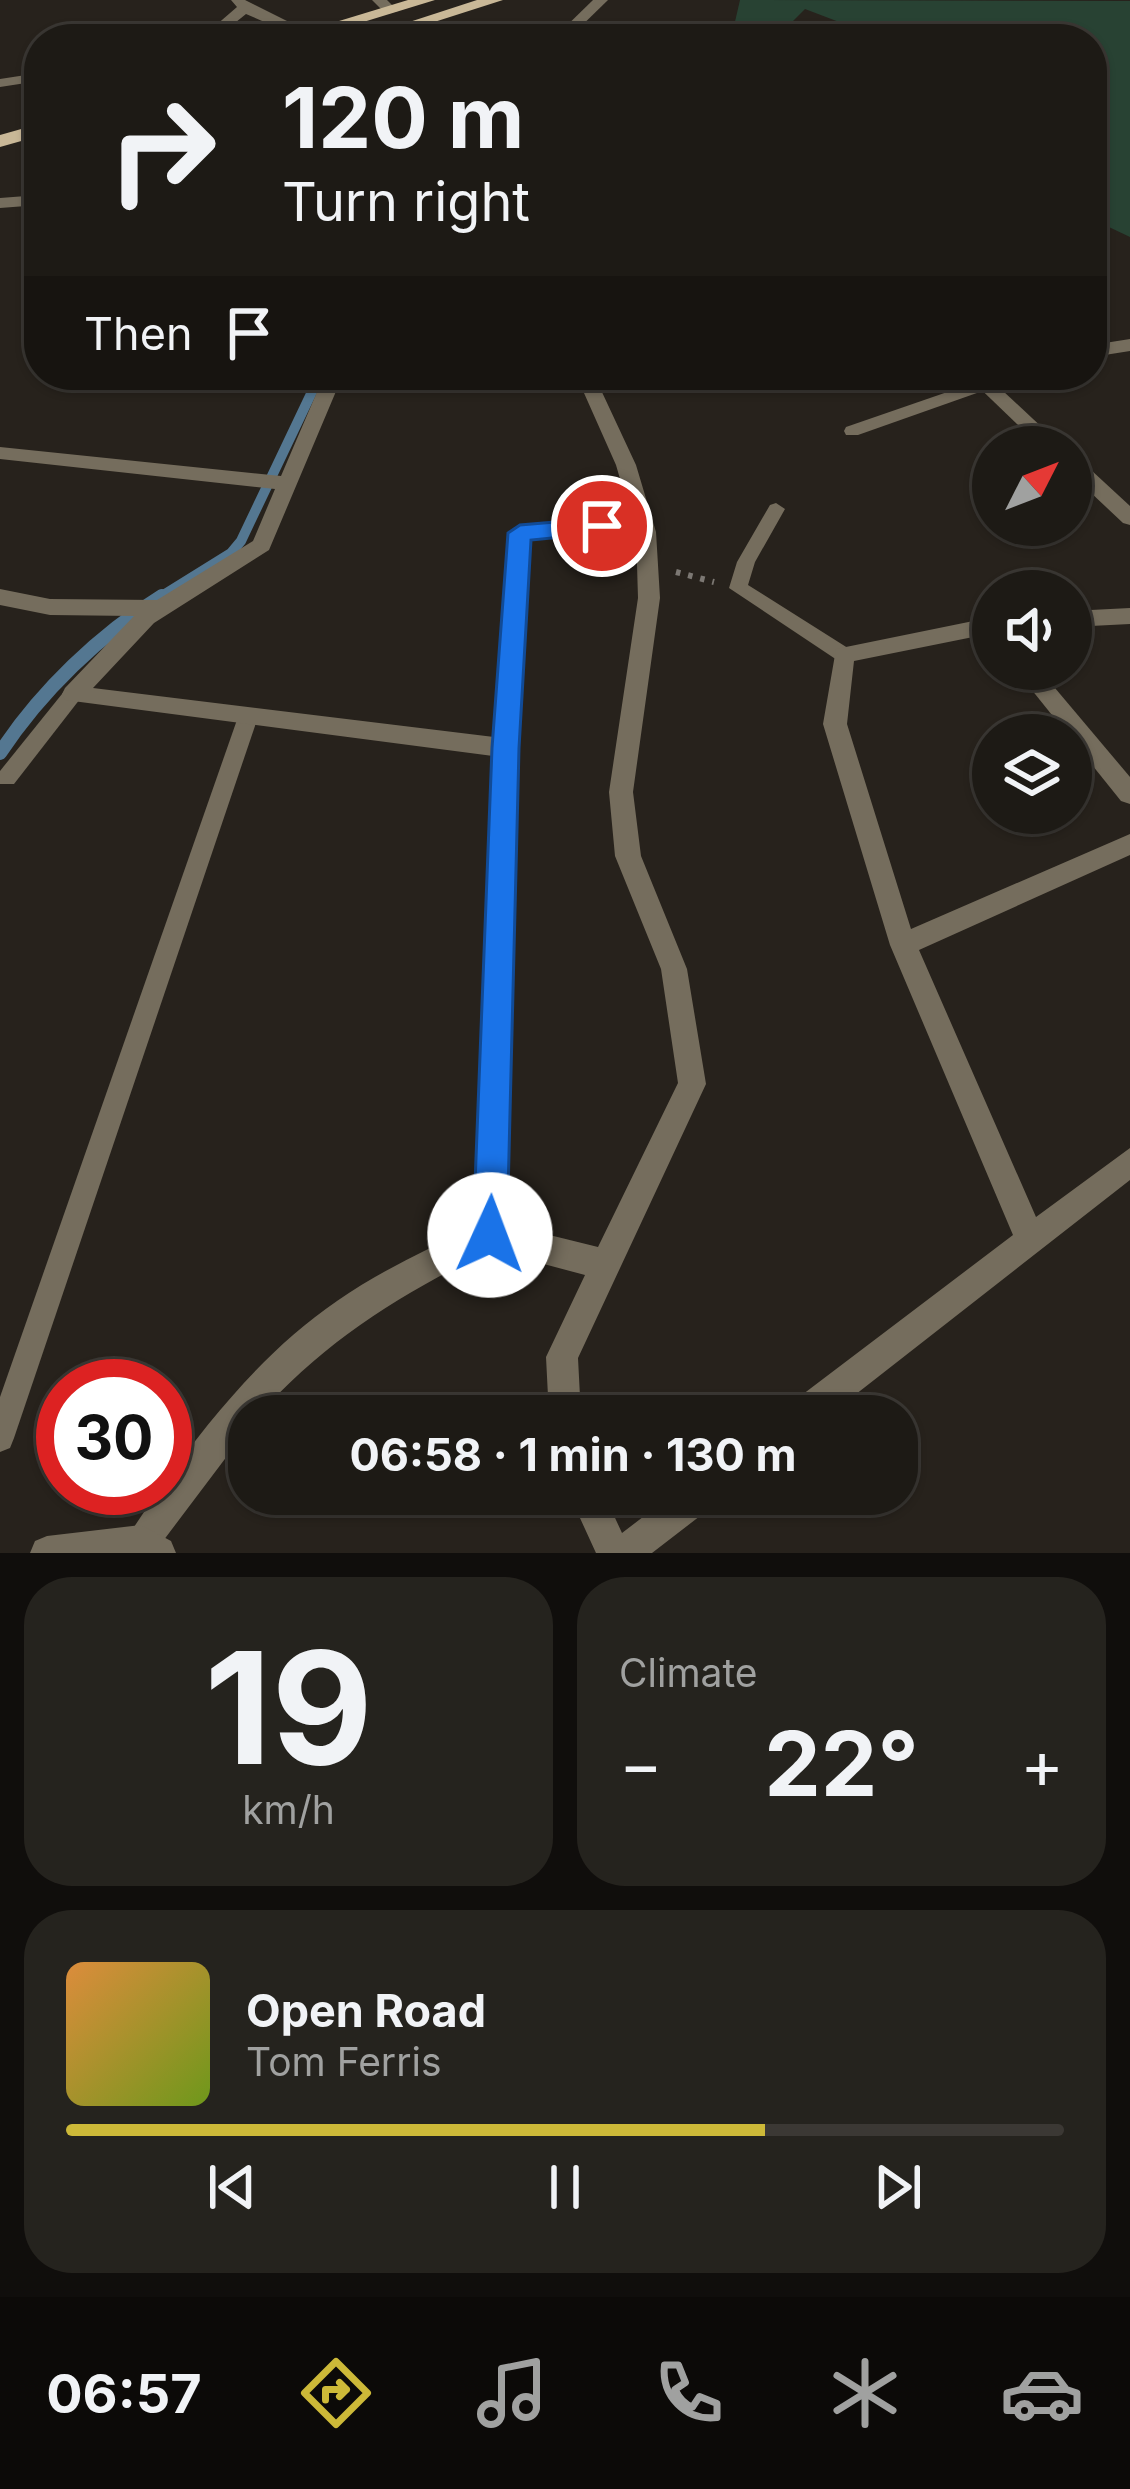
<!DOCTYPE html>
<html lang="en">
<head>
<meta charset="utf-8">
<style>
	:root { --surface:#1d1a15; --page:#25231e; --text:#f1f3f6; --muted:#a0a1a0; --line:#3b3834; --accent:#cdb938 }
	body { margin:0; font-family:Inter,sans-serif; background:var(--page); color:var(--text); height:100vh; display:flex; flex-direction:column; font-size:45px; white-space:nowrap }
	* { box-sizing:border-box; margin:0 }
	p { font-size:39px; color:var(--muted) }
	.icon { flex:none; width:66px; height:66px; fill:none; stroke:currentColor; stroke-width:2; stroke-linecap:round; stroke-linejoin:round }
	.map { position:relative; height:1553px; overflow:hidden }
	.panel { display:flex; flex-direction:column; gap:24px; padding:24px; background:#100e0c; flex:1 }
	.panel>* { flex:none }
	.guide { position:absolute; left:24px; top:24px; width:1083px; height:366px; border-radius:48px; box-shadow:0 3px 9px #0004,0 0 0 3px var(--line); background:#1d1a15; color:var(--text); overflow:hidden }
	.needle { width:78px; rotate:48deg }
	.tools { position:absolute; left:972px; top:426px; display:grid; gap:24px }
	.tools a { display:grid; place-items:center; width:120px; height:120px; border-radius:50%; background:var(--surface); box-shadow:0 3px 9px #0004,0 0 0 3px var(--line); font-size:60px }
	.speed { position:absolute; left:36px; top:1359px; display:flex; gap:24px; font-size:60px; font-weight:700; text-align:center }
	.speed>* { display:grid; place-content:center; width:156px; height:156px; border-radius:50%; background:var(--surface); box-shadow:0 3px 9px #0004,0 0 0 3px var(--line); line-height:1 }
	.speed .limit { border:18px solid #d22; background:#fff; color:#111 }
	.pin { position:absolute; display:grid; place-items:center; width:102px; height:102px; color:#fff; margin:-51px; border:6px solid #fff; border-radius:50%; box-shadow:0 3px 12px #0007 }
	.me { position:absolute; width:132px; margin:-66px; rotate:2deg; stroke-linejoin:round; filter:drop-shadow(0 0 9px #0008) }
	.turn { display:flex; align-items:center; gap:42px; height:252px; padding:0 60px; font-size:54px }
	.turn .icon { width:156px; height:156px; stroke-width:2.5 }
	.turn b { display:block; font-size:84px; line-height:102px }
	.then { display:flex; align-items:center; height:114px; padding:0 60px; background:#0003; gap:24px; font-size:45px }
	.big { font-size:90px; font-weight:700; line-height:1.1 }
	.panel .widget { flex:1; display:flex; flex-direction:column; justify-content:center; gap:18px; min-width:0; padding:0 42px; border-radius:48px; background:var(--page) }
	.panel .dial { align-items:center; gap:0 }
	.dial b { font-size:156px; line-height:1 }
	.song { display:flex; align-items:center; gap:36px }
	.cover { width:144px; height:144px; border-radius:18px; background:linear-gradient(135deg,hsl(30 70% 55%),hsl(80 70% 35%)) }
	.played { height:12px; border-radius:6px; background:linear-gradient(90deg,var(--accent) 70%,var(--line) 70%) }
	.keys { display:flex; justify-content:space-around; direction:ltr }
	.heat { display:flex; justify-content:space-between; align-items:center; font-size:66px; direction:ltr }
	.panel .tiles { flex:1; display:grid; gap:24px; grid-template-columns:1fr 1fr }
	.widget:last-child { grid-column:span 2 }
	.trip { position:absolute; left:228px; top:1395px; width:690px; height:120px; border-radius:48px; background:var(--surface); box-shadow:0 3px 9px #0004,0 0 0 3px var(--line); font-weight:700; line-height:120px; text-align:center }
	.tabs { display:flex; height:192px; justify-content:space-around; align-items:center; background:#0c0a08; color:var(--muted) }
	.tabs .icon { width:84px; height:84px }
	.tabs .active { color:var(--accent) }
	.tabs b { font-size:54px; color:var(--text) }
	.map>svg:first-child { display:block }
</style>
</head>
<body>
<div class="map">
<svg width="1130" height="1553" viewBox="0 0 1130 1553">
	<rect width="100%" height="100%" fill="#27221c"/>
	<polygon fill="#284233" points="740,0 1130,1 1130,237 1092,219 1092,39 869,39 868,33 805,9 775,39 731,39"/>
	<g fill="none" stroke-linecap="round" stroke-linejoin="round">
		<polyline stroke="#547791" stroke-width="10" points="157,599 231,553 241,541 320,375"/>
		<path stroke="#547791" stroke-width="14" d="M 0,753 C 40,692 100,634 162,596"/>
		<g stroke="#7c7873" stroke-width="6" stroke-dasharray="4.5 8" stroke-linecap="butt">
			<polyline points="716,390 729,375"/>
			<polyline points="676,572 714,582"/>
		</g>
		<g fill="#756d5d" fill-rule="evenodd">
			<polygon points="985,379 991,380 991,388 858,435 846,435 844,431 846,427"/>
			<polygon points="776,503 785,509 755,562 748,585 851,650 854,655 851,660 837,660 729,588 737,562 770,505"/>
			<polygon points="73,686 83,694 80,699 14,784 0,784 0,771 66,689"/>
			<polygon points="248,709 258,717 14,1438 10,1448 0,1452 0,1397 238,717"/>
		</g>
		<g fill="#756d5d" fill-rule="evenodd">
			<polygon points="231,0 245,0 323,39 304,39 246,14 215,39 200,39 237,7"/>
			<polygon points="372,0 387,0 398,11 386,14"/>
			<polygon points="593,0 608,0 568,39 553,39"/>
			<polygon points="39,73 39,81 0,87 0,79"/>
			<polygon points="39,195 39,205 0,208 0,198"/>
			<polygon points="1130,339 1130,351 1092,357 1092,345"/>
			<path d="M 343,375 L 373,375 L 337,389 L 269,550 L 154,623 L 93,688 L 494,737 L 513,528 L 631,517 L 616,465 L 576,375 L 594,375 L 636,465 L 656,532 L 660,598 L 633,792 L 641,856 L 687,969 L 706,1084 L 578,1358 L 581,1416 L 549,1416 L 546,1357 L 585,1275 L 491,1250 C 402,1293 324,1341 258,1416 L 249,1416 L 249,1427 L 154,1553 L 128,1553 L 124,1542 L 160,1488 L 165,1488 L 165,1481 C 214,1414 268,1348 337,1301 C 380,1271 428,1249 475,1226 L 493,756 L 65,700 L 62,694 L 65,688 L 134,616 L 50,615 L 0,605 L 0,589 L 50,599 L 157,600 L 253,541 L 275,489 L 0,459 L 0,447 L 281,476 L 320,385 ZM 636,532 L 638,598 L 609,792 L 615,856 L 661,969 L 678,1083 L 598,1247 L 505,1224 L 517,748 L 530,539 Z"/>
			<polygon points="966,375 986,375 1063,447 1041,447"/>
			<polygon points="1071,456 1078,458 1130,506 1130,525 1123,523 1071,474"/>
			<polygon points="1130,608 1130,624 1071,627 1071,611"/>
			<polygon points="993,617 993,633 854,661 847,724 911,929 1130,834 1130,855 919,950 1036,1217 1130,1148 1130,1180 828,1416 786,1416 790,1404 1013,1235 890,945 823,724 836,649"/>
			<polygon points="1015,669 1039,669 1130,777 1130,804 1121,801"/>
			<polygon points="569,1494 604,1494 622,1533 673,1494 718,1494 713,1506 652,1553 596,1553"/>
		</g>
		<polygon fill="#756d5d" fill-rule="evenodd" points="141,1525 171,1541 176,1553 30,1553 35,1541 47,1536"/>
		<g fill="#c9b897" fill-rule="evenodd">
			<polygon points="408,0 435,0 308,39 280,39"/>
			<polygon points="477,0 503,0 403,32 394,27"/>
			<polygon points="39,124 39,136 0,147 0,135"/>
		</g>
	</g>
	<polygon fill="#1a73e8" stroke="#114b97" stroke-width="3" points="602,518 614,526 611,532 531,540 519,748 507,1235 502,1248 490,1253 478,1248 473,1235 492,748 508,533 520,525"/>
</svg>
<div class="tools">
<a><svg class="needle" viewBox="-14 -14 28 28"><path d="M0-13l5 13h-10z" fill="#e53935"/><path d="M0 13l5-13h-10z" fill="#a0a1a0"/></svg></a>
<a><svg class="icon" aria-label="sound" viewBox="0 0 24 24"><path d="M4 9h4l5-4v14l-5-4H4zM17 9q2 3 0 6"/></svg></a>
<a><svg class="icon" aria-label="layers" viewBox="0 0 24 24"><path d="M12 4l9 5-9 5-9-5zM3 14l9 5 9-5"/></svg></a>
</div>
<div class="speed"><div class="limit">30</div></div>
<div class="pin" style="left:602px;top:526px;background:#d93025"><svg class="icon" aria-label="arrive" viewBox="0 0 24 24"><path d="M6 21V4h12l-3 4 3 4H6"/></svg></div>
<svg class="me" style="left:490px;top:1235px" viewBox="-20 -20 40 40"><circle r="19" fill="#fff"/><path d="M0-13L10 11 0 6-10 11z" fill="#1a73e8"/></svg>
<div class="trip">06:58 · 1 min · 130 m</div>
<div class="guide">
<div class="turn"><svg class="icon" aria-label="right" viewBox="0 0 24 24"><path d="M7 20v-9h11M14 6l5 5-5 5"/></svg><div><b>120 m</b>Turn right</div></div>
<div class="then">Then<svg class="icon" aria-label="arrive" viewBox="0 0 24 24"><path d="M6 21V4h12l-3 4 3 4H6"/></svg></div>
</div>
</div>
<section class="panel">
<div class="tiles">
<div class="widget dial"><b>19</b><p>km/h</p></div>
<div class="widget"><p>Climate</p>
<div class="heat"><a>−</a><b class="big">22°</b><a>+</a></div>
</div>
<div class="widget">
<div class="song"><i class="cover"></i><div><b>Open Road</b><p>Tom Ferris</p></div></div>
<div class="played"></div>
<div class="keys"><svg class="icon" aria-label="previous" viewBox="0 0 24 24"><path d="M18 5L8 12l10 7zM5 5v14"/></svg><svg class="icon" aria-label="pause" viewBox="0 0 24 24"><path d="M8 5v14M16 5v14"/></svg><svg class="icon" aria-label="next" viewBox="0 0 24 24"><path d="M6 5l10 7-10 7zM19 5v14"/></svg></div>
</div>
</div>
</section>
<nav class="tabs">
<b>06:57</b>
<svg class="icon active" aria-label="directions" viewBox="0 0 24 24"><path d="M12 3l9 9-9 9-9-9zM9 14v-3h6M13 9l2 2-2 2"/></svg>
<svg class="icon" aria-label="music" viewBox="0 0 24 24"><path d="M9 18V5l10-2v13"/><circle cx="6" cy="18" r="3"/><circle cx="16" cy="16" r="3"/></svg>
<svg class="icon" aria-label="phone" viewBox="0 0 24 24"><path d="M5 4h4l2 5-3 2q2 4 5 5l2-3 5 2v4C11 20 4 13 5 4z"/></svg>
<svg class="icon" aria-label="climate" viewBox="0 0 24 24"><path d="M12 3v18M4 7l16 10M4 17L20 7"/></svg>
<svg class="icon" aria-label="car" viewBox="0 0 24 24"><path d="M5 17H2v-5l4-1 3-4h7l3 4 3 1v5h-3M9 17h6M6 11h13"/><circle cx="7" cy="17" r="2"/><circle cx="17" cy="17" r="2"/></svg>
</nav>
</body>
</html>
